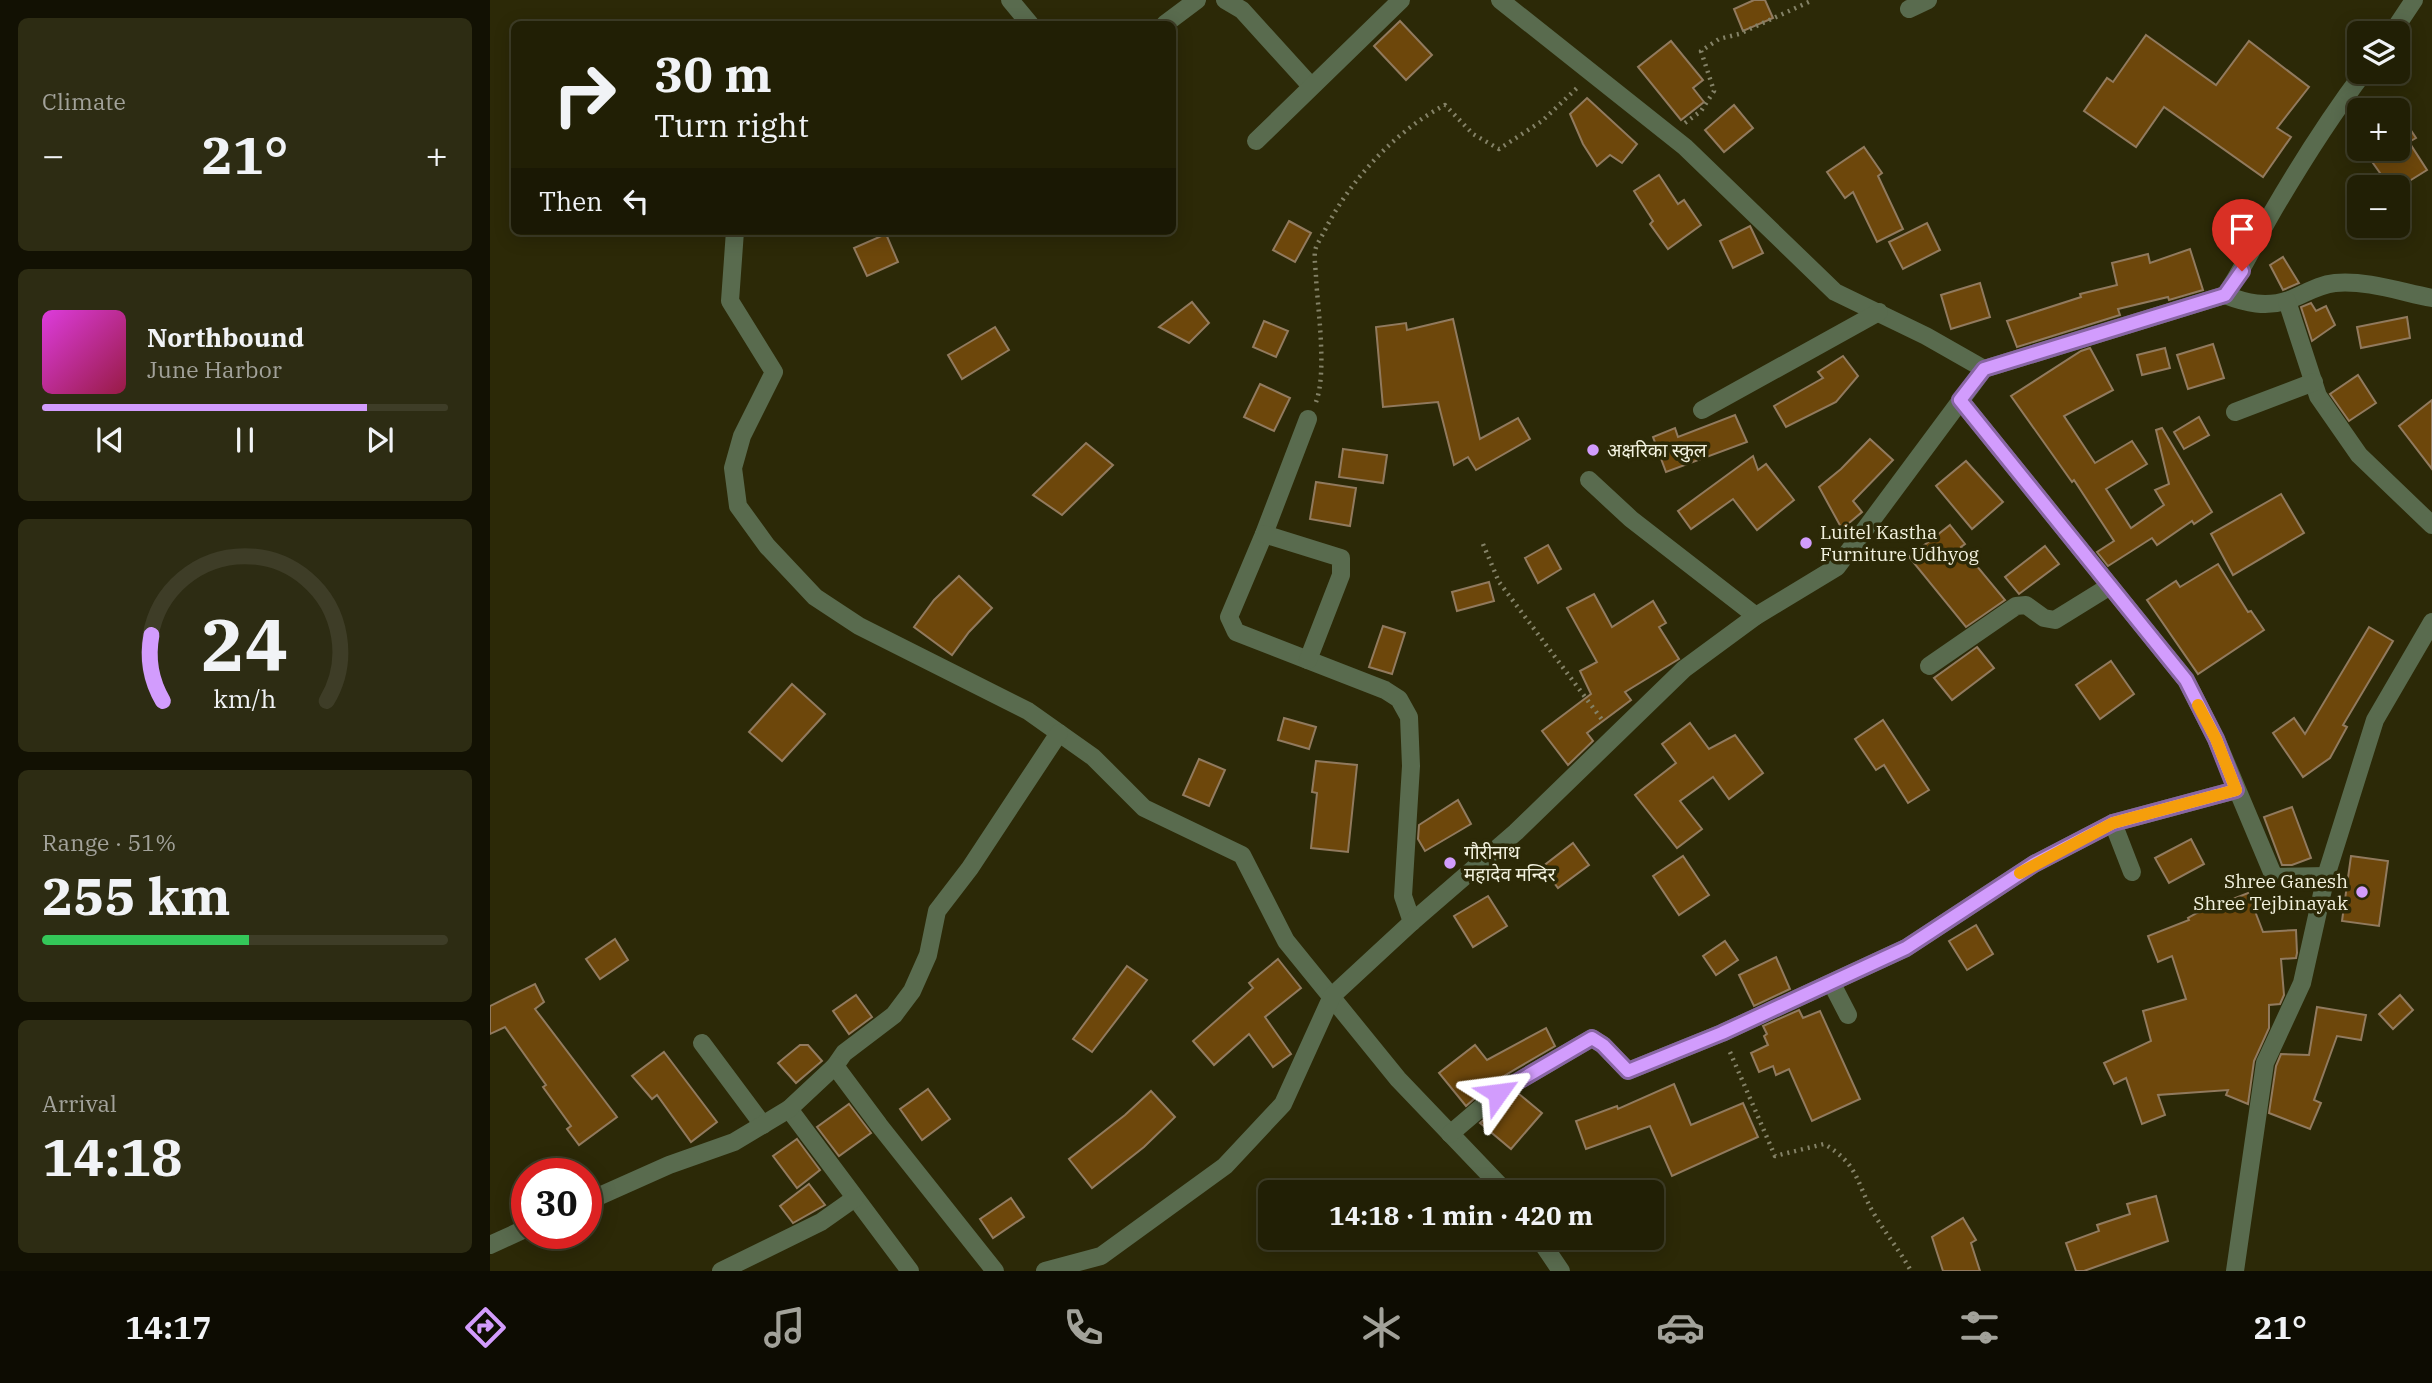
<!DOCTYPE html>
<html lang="en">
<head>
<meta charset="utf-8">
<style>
	:root { --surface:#211f05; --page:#2d2c13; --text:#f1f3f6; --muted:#a2a29a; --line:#3e3d27; --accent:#d29cfd }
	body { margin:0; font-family:"IBM Plex Serif","Noto Sans Devanagari",serif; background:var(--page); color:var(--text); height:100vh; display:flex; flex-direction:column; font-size:26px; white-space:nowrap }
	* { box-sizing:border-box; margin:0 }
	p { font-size:23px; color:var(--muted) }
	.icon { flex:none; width:38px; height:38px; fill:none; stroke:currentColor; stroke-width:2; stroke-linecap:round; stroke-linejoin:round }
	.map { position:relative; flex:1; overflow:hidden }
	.details { display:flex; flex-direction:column; gap:18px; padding:18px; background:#121103; width:490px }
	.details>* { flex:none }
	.hud { position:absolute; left:21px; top:21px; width:665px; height:214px; border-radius:10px; box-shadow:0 4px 18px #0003,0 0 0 2px var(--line); background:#211f05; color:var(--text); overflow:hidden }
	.controls { position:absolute; left:1857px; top:21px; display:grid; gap:14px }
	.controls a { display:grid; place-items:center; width:63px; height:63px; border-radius:10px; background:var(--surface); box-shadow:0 4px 18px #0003,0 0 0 2px var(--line); font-size:35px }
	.speed { position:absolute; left:21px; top:1158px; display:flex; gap:14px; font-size:35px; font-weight:700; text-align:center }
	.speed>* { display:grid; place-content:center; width:91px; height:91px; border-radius:50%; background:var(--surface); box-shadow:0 4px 18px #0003,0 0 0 2px var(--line); line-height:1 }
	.speed .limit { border:10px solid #d22; background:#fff; color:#111 }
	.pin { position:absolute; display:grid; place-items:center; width:60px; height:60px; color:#fff; margin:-72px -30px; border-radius:50% 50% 50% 0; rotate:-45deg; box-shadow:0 0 7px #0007 }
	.pin .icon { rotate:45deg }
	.me { position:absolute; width:77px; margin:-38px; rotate:59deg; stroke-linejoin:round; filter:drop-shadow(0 0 5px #0008) }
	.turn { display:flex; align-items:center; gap:24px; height:147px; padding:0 28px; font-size:32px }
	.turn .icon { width:91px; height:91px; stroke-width:2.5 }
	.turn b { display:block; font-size:49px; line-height:60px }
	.then { display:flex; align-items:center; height:66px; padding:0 28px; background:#0003; gap:14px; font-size:26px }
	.big { font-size:52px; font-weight:800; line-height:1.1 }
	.details .card { flex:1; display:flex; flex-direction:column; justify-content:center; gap:10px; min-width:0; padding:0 24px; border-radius:10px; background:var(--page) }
	.details .dial { align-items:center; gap:0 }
	.dial svg { height:182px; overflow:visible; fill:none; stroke:var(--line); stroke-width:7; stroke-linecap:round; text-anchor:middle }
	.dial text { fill:var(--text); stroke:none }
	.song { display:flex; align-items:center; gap:21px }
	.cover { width:84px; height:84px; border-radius:10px; background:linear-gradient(135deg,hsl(300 70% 55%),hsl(340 70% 35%)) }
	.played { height:7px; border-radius:4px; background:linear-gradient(90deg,var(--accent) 80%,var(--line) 80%) }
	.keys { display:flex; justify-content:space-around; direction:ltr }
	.heat { display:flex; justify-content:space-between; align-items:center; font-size:38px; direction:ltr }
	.charge { height:10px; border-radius:5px; background:linear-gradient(90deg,#34c759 51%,var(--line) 0) }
	.trip { position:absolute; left:768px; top:1180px; width:406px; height:70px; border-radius:10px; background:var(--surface); box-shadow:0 4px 18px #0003,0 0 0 2px var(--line); font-weight:800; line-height:70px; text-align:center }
	.tabs { display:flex; height:112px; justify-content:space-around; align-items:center; background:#0d0c02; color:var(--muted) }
	.tabs .icon { width:49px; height:49px }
	.tabs .on { color:var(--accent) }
	.tabs b { font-size:32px; color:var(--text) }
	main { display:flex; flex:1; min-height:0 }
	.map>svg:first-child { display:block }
</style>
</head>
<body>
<main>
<section class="details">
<div class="card"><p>Climate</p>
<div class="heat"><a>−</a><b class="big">21°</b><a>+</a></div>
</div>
<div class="card">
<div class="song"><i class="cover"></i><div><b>Northbound</b><p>June Harbor</p></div></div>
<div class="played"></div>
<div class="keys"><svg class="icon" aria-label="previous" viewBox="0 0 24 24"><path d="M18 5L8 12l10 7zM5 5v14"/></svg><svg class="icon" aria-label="pause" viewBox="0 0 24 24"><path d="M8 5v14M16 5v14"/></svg><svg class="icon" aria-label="next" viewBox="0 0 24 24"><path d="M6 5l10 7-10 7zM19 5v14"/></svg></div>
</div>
<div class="card dial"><svg viewBox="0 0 100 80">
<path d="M14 69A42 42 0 1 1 86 69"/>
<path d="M14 69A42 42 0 0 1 9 40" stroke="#d29cfd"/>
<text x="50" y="56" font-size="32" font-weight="700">24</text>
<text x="50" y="72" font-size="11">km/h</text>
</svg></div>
<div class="card"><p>Range · 51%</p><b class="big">255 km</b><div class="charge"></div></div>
<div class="card"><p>Arrival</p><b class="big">14:18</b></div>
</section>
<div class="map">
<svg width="1942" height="1271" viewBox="0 0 1942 1271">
	<rect width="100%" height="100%" fill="#2c2907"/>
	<g fill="#6d470b" stroke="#917a5e" stroke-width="2">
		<polygon points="1264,0 1275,0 1283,18 1253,31 1244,9"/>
		<polygon points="910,21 942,55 916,80 884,46"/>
		<polygon points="1656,35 1726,85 1759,41 1819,87 1787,128 1801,137 1773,177 1674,107 1646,147 1594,111 1617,78 1623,82"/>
		<polygon points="1181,41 1213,80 1203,88 1214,102 1191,120 1148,67"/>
		<polygon points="1097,98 1147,144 1132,163 1120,155 1107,166 1093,144 1080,114"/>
		<polygon points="1244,105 1263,128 1234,152 1215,130"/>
		<polygon points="1908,111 1926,138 1919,142 1937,170 1908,188 1900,187 1873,149 1908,149"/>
		<polygon points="1374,147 1392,173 1388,176 1413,229 1387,242 1363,192 1355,198 1337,172"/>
		<polygon points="1169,175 1188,204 1194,200 1211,225 1178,249 1160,224 1163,221 1144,191"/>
		<polygon points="799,221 821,233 805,262 783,250"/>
		<polygon points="1437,223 1450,250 1413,269 1399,242"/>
		<polygon points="1260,226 1273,253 1243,268 1230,241"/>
		<polygon points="396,234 408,262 377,276 364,248"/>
		<polygon points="1700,249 1713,290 1679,300 1678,297 1628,309 1630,315 1527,347 1517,321 1591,297 1590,294 1627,285 1622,263 1658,254 1660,263"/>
		<polygon points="1793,257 1809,283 1793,290 1780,265"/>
		<polygon points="1490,283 1500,317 1461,329 1451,295"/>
		<polygon points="702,302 719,323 699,343 669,327"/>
		<polygon points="1821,303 1826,311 1836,306 1845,325 1822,341 1811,307"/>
		<polygon points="1917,317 1920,338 1871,348 1867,327"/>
		<polygon points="963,319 990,439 1028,418 1040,439 986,470 978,457 964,465 948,402 893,407 886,327 916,323 917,330"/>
		<polygon points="774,321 798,331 786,357 763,347"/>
		<polygon points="505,327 519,350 472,379 458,355"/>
		<polygon points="1723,344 1734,378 1698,389 1687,355"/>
		<polygon points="1600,348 1623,390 1574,416 1605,463 1642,441 1657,464 1616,489 1641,528 1674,505 1665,490 1679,484 1666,430 1672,428 1722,512 1704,524 1702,521 1667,545 1662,538 1618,566 1607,552 1624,541 1584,480 1582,482 1521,396 1591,351"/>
		<polygon points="1675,348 1680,368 1652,375 1647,355"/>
		<polygon points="1353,356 1368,376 1346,402 1296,427 1284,406 1333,378 1328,372"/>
		<polygon points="1868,375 1886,403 1859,421 1840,394"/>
		<polygon points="770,384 800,398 784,431 754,417"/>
		<polygon points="1942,400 1942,469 1909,426"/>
		<polygon points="1245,415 1257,442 1176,472 1163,437 1185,428 1188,437"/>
		<polygon points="1709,417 1719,435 1694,449 1684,432"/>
		<polygon points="1380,439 1403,460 1363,501 1372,512 1352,529 1329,487 1351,469"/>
		<polygon points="596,443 623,465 572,515 543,495"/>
		<polygon points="853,449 897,455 893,483 849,477"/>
		<polygon points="1263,456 1268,470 1276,464 1304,500 1267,530 1243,499 1201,529 1188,511"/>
		<polygon points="1476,461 1513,502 1482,529 1446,486"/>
		<polygon points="826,482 866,488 860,526 820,519"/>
		<polygon points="1791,494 1814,533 1743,575 1721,534"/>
		<polygon points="1460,525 1475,544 1471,547 1515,600 1476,627 1419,557"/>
		<polygon points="1058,545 1071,569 1048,583 1035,558"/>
		<polygon points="1555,546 1569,564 1529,594 1515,577"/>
		<polygon points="1728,564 1758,612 1761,611 1774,630 1708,674 1657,600 1686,581 1690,587"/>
		<polygon points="469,576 502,608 479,632 462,655 424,627 444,600"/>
		<polygon points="999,582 1004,601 967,611 962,592"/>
		<polygon points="1104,594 1122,627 1163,601 1176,623 1169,627 1189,659 1135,692 1141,700 1097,733 1103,741 1078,765 1052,731 1101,694 1090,671 1107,662 1077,608"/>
		<polygon points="893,626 915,633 902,674 879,667"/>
		<polygon points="1879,627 1903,641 1853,725 1857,727 1840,758 1813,777 1783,733 1804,718 1815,734"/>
		<polygon points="1487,647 1504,668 1462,700 1444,678"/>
		<polygon points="1621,661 1644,694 1610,719 1586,685"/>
		<polygon points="302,684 335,714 292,761 259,732"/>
		<polygon points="794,718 826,727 819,749 788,740"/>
		<polygon points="1393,720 1439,790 1418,803 1394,765 1386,770 1365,739"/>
		<polygon points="1200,723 1219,749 1245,735 1273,773 1239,799 1223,777 1190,801 1212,829 1187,848 1145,795 1186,763 1172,744"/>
		<polygon points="709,759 735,770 719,806 693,795"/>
		<polygon points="826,761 867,765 858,852 821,848 827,793 822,792"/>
		<polygon points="968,800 981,824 935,851 928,839 929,825"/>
		<polygon points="1802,807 1821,858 1802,865 1792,865 1774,817"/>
		<polygon points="1701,839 1714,864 1679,883 1665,858"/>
		<polygon points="1083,843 1099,865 1068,888 1052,867"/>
		<polygon points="1193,856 1219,895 1189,915 1163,876"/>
		<polygon points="1861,856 1898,861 1889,926 1852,921"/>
		<polygon points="1758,893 1773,932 1806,930 1807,953 1806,958 1791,959 1794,995 1790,1004 1779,1005 1779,1028 1764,1061 1758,1104 1736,1095 1738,1090 1668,1095 1675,1115 1652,1124 1636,1078 1624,1084 1614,1063 1661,1041 1653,1011 1696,999 1682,956 1668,962 1658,936 1699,920 1698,918 1707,913"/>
		<polygon points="998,896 1017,926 983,947 964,916"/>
		<polygon points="1486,925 1503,954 1477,970 1459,941"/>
		<polygon points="125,939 138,960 110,979 96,959"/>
		<polygon points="1235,941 1248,960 1226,975 1213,956"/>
		<polygon points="1286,957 1300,989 1264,1006 1249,975"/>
		<polygon points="788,959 811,988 775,1017 801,1054 783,1067 759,1034 724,1065 703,1041 763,988 759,983"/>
		<polygon points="637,966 657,980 602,1052 583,1039"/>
		<polygon points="45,984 54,1002 45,1009 127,1117 89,1145 77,1129 81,1126 53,1087 56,1085 15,1027 0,1034 0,1006"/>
		<polygon points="366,995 382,1017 359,1034 343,1011"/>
		<polygon points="1910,995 1923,1010 1903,1029 1889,1014"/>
		<polygon points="1827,1007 1876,1015 1871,1040 1847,1036 1824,1100 1831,1103 1820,1129 1779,1113 1786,1066 1791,1054 1819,1055"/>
		<polygon points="1309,1010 1313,1018 1330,1011 1370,1099 1322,1121 1299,1069 1286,1075 1283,1066 1269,1072 1261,1053 1278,1045 1274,1036 1277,1034 1273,1026"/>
		<polygon points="1056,1028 1065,1046 1002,1083 976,1106 949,1073 985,1045 997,1060"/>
		<polygon points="310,1045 318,1045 332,1061 306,1083 288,1063"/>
		<polygon points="174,1052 227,1122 201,1142 167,1095 162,1099 142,1076"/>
		<polygon points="1184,1084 1201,1125 1253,1103 1268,1137 1182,1176 1160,1126 1096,1149 1086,1121 1127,1106 1128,1109"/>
		<polygon points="438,1089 460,1119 432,1140 410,1109"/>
		<polygon points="661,1091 685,1117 654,1147 602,1188 579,1159 635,1115"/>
		<polygon points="1029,1094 1052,1113 1021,1149 990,1123 1015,1102"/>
		<polygon points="359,1104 381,1133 349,1156 327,1127"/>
		<polygon points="307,1139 330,1170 307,1188 283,1156"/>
		<polygon points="319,1184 335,1205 303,1223 290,1206"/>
		<polygon points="1666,1196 1678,1241 1594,1271 1586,1271 1576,1243 1609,1231 1607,1225 1640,1214 1637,1204"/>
		<polygon points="521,1198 534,1217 503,1238 490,1219"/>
		<polygon points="1473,1218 1486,1240 1481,1243 1490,1271 1453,1271 1442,1237"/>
	</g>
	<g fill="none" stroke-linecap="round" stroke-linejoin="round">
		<g stroke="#848267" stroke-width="4.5" stroke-dasharray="2 5" stroke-linecap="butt">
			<polyline points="1195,123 1211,111 1224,91 1211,51 1229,39 1249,34 1323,0"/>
			<path d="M 826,402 C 837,373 828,310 826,278 C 826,270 824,260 825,251 C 826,245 831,238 834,232 C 859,181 905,131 955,105 L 983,134 L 1009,149 L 1052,121 L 1087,88"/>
			<polyline points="993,544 1009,582 1113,721"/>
			<path d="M 1240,1052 L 1285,1156 L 1334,1144 C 1369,1164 1366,1183 1384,1214 C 1396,1234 1410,1251 1421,1271"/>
		</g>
		<g stroke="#596b4e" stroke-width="18">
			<polyline points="520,0 540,24"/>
			<polyline points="735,0 752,10 821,86"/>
			<polyline points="1010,0 1195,147 1345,292 1436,336 1494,369"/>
			<polyline points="1419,9 1438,0"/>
			<polyline points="675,24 707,0"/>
			<polyline points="1902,33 1924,0"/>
			<polyline points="766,141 911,0"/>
			<polyline points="245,231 240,301 284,372 252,436 243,468 248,506 277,546 325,597 369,626 538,711 603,757 654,808 752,855 796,941 908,1079 1016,1192"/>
			<path d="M 1735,295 C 1756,303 1776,308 1799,300 C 1815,294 1827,285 1845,283 C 1876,280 1911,292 1942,298"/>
			<polyline points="1797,301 1828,396 1869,455 1942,525"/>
			<polyline points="1470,400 1696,680 1726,739 1784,877 1836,876"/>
			<polyline points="1212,410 1389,312"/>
			<polyline points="1745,412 1824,382"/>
			<polyline points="818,419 774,534 739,617 746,632 895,690 909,699 919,717 921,766 913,896 922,922"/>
			<polyline points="1099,480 1141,519 1266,616"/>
			<polyline points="774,534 851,558 851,575 818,660"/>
			<polyline points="1439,666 1526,606 1536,605 1554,618 1565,620 1620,586"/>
			<polyline points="1623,823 1642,872"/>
			<polyline points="1342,984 1358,1015"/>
			<polyline points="212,1043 273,1125"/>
			<polyline points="345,1066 354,1053 404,1015 422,991 438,955 447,911 480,868 569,733"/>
			<polyline points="299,1109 420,1271"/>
			<polyline points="960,1134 1008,1093 1102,1038 1113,1045 1138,1071 1232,1033 1416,948 1544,864 1623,823 1746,790"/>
			<polyline points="96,1202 179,1165 244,1142 299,1109 345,1066 389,1125 505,1271"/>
			<polyline points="1048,1237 1071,1271"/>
			<polyline points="0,1245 37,1228"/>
			<polyline points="231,1271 331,1222 365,1198"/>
			<path d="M 555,1271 L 611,1256 L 735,1166 L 793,1104 L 842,996 L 922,922 L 1026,832 L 1194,669 L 1266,616 L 1347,567 L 1494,369 L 1735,295 C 1753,270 1765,242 1780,216 C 1809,166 1840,117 1874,72"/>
			<polyline points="1745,1271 1775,1063 1812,983 1836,876 1885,720 1942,622"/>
		</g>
	</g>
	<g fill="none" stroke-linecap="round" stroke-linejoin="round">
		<g stroke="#8865a4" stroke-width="18">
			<polyline id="route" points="1008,1093 1102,1038 1113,1045 1138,1071 1232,1033 1416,948 1544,864 1623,823 1746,790 1726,739 1696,680 1470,400 1494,369 1735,295 1752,271"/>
		</g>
		<use href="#route" stroke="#d29cfd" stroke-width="12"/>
		<polyline stroke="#f59e0b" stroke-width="12" points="1530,873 1623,823 1746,790 1726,739 1708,705"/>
	</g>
	<g fill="#d29cfd" stroke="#2c2907" stroke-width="2.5">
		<circle cx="1103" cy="450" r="7"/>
		<circle cx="1316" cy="543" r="7"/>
		<circle cx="960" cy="863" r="7"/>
		<circle cx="1872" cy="892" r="7"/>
	</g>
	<g text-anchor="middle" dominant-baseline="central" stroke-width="7" stroke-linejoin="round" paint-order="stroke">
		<g font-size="19" fill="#f2f1de" stroke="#2c2907" text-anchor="start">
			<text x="1117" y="450">अक्षरिका स्कुल</text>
			<text x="1330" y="532">Luitel Kastha<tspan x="1330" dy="22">Furniture Udhyog</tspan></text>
			<text x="974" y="852">गौरीनाथ<tspan x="974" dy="22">महादेव मन्दिर</tspan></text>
			<text x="1858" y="881" text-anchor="end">Shree Ganesh<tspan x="1858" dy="22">Shree Tejbinayak</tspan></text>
		</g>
	</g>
</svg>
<div class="controls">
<a><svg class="icon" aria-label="layers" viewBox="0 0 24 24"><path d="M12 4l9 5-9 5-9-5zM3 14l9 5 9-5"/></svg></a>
<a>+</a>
<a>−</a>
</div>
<div class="speed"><div class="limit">30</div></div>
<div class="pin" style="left:1752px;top:271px;background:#d93025"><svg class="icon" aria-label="arrive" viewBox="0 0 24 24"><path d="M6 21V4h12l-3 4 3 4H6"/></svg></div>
<svg class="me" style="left:1008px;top:1093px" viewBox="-20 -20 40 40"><path d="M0-17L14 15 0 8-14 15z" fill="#d29cfd" stroke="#fff" stroke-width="4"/></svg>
<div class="trip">14:18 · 1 min · 420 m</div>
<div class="hud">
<div class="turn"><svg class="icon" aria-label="right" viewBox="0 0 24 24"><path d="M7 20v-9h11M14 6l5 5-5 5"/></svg><div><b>30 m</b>Turn right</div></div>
<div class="then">Then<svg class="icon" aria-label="left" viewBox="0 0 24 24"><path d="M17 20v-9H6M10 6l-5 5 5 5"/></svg></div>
</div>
</div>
</main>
<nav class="tabs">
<b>14:17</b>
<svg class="icon on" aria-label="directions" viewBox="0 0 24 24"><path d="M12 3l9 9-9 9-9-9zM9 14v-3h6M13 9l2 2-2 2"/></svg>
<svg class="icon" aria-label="music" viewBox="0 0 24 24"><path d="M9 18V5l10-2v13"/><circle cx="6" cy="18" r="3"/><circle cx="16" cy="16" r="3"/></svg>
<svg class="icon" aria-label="phone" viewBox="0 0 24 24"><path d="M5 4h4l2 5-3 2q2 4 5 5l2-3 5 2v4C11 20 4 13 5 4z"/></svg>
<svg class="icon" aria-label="climate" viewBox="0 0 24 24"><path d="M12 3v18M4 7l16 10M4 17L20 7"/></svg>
<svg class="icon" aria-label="car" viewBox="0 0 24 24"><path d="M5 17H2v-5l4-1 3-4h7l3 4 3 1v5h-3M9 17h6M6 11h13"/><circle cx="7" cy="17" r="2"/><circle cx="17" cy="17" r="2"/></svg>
<svg class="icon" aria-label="filters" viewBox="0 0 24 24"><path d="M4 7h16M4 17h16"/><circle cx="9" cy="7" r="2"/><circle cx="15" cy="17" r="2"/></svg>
<b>21°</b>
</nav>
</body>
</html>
